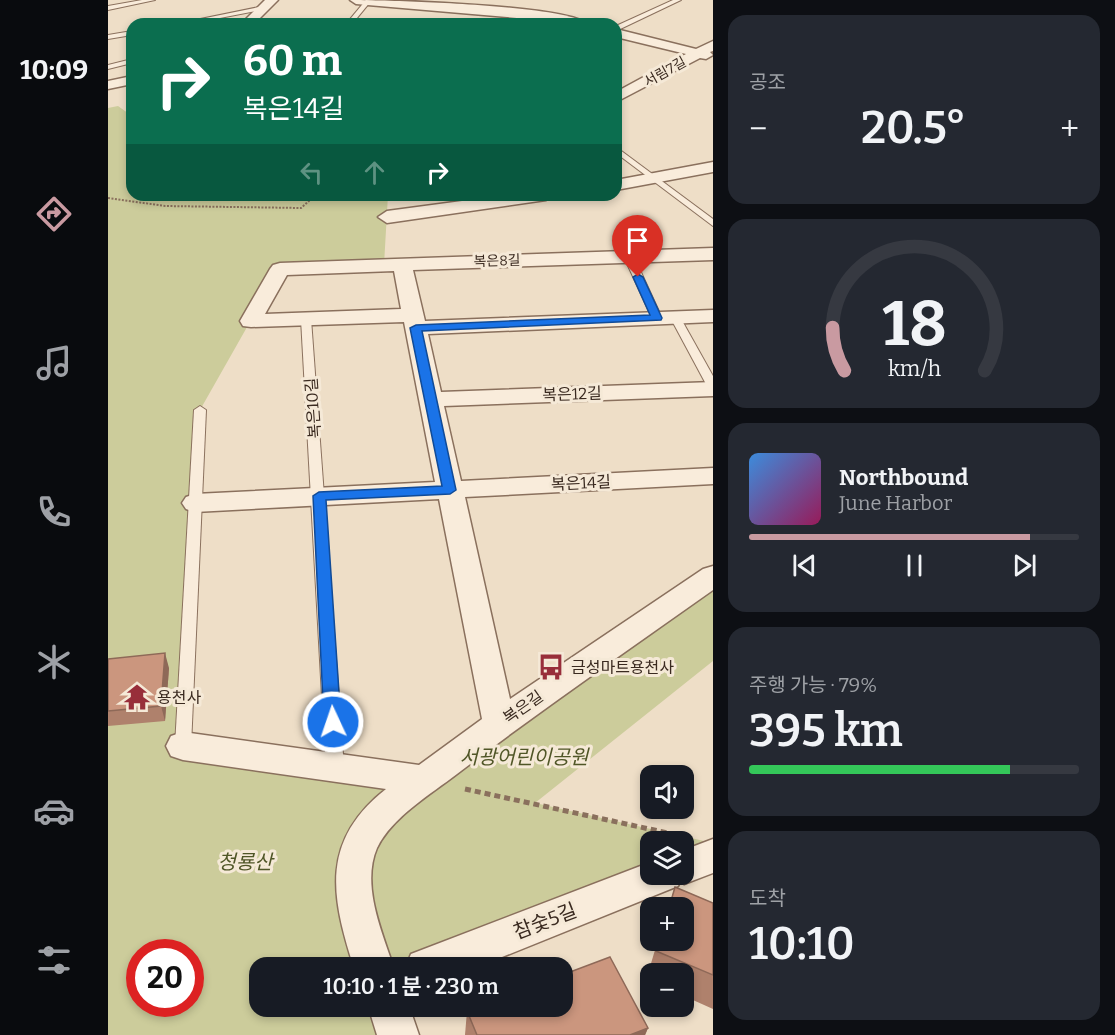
<!DOCTYPE html>
<html lang="ko">
<head>
<meta charset="utf-8">
<style>
	:root { --surface:#171b24; --page:#242831; --text:#f1f3f6; --muted:#9ea1a6; --line:#363941; --accent:#c99aa1 }
	body { margin:0; font-family:Bitter,"Noto Sans KR",serif; background:var(--page); color:var(--text); height:100vh; display:flex; flex-direction:column; font-size:22px; white-space:nowrap }
	* { box-sizing:border-box; margin:0 }
	p { font-size:20px; color:var(--muted) }
	.icon { flex:none; width:33px; height:33px; fill:none; stroke:currentColor; stroke-width:2; stroke-linecap:round; stroke-linejoin:round }
	.map { position:relative; flex:1; overflow:hidden }
	.sheet { display:flex; flex-direction:column; gap:15px; padding:15px; background:#0d0f14; width:402px }
	.sheet>* { flex:none }
	.hud { position:absolute; left:18px; top:18px; width:496px; height:183px; border-radius:18px; box-shadow:0 3px 9px #0003; background:#0b6e4f; color:#fff; overflow:hidden }
	.tools { position:absolute; left:532px; top:765px; display:grid; gap:12px }
	.tools a { display:grid; place-items:center; width:54px; height:54px; border-radius:12px; background:var(--surface); box-shadow:0 3px 9px #0003; font-size:30px }
	.speed { position:absolute; left:18px; top:939px; display:flex; gap:12px; font-size:30px; font-weight:700; text-align:center }
	.speed>* { display:grid; place-content:center; width:78px; height:78px; border-radius:50%; background:var(--surface); box-shadow:0 3px 9px #0003; line-height:1 }
	.speed .limit { border:9px solid #d22; background:#fff; color:#111 }
	.pin { position:absolute; display:grid; place-items:center; width:51px; height:51px; color:#fff; margin:-62px -26px; border-radius:50% 50% 50% 0; rotate:-45deg; box-shadow:0 0 6px #0007 }
	.pin .icon { rotate:45deg }
	.me { position:absolute; width:66px; margin:-33px; rotate:357deg; stroke-linejoin:round; filter:drop-shadow(0 0 4px #0008) }
	.turn { display:flex; align-items:center; gap:21px; height:126px; padding:0 18px; font-size:27px }
	.turn .icon { width:78px; height:78px; stroke-width:2.5 }
	.turn b { display:block; font-size:42px; line-height:51px }
	.lanes { display:flex; align-items:center; height:57px; padding:0 18px; background:#0003; justify-content:center; gap:30px; direction:ltr }
	.lanes .off { opacity:.35 }
	.big { font-size:45px; font-weight:600; line-height:1.1 }
	.sheet .card { flex:1; display:flex; flex-direction:column; justify-content:center; gap:9px; min-width:0; padding:0 21px; border-radius:18px; background:var(--page) }
	.sheet .dial { align-items:center; gap:0 }
	.dial svg { height:156px; overflow:visible; fill:none; stroke:var(--line); stroke-width:7; stroke-linecap:round; text-anchor:middle }
	.dial text { fill:var(--text); stroke:none }
	.song { display:flex; align-items:center; gap:18px }
	.cover { width:72px; height:72px; border-radius:9px; background:linear-gradient(135deg,hsl(210 70% 55%),hsl(330 70% 35%)) }
	.played { height:6px; border-radius:3px; background:linear-gradient(90deg,var(--accent) 85%,var(--line) 85%) }
	.keys { display:flex; justify-content:space-around; direction:ltr }
	.heat { display:flex; justify-content:space-between; align-items:center; font-size:33px; direction:ltr }
	.charge { height:9px; border-radius:4px; background:linear-gradient(90deg,#34c759 79%,var(--line) 0) }
	.trip { position:absolute; left:141px; top:957px; width:324px; height:60px; border-radius:18px; background:var(--surface); box-shadow:0 3px 9px #0003; font-weight:600; line-height:60px; text-align:center }
	main { display:flex; flex:1; min-height:0 }
	.tab-bar { display:flex; flex-direction:column; width:108px; justify-content:space-around; align-items:center; background:#090b0e; color:var(--muted) }
	.tab-bar .icon { width:42px; height:42px }
	.tab-bar .current { color:var(--accent) }
	.tab-bar b { font-size:27px; color:var(--text) }
	.map>svg:first-child { display:block }
</style>
</head>
<body>
<main>
<nav class="tab-bar">
<b>10:09</b>
<svg class="icon current" aria-label="directions" viewBox="0 0 24 24"><path d="M12 3l9 9-9 9-9-9zM9 14v-3h6M13 9l2 2-2 2"/></svg>
<svg class="icon" aria-label="music" viewBox="0 0 24 24"><path d="M9 18V5l10-2v13"/><circle cx="6" cy="18" r="3"/><circle cx="16" cy="16" r="3"/></svg>
<svg class="icon" aria-label="phone" viewBox="0 0 24 24"><path d="M5 4h4l2 5-3 2q2 4 5 5l2-3 5 2v4C11 20 4 13 5 4z"/></svg>
<svg class="icon" aria-label="climate" viewBox="0 0 24 24"><path d="M12 3v18M4 7l16 10M4 17L20 7"/></svg>
<svg class="icon" aria-label="car" viewBox="0 0 24 24"><path d="M5 17H2v-5l4-1 3-4h7l3 4 3 1v5h-3M9 17h6M6 11h13"/><circle cx="7" cy="17" r="2"/><circle cx="17" cy="17" r="2"/></svg>
<svg class="icon" aria-label="filters" viewBox="0 0 24 24"><path d="M4 7h16M4 17h16"/><circle cx="9" cy="7" r="2"/><circle cx="15" cy="17" r="2"/></svg>
</nav>
<div class="map">
<svg width="605" height="1035" viewBox="0 0 605 1035">
	<rect width="100%" height="100%" fill="#eedec7"/>
	<path fill="#cccc9b" fill-rule="evenodd" d="M 10,106 L 24,116 L 24,195 L 280,195 L 276,265 L 172,269 L 92,410 L 75,746 L 316,780 L 605,586 L 605,661 L 427,803 L 605,843 L 576,867 L 576,842 L 543,842 L 543,874 L 317,967 L 152,968 L 152,1006 L 280,1007 L 290,1035 L 0,1035 L 0,108 ZM 32,952 L 82,952 L 82,1004 L 32,1004 Z"/>
	<g fill="none" stroke-linecap="round" stroke-linejoin="round">
		<g stroke="#8a705d" stroke-width="2">
			<g id="service">
				<polygon points="34,0 47,0 0,10 0,6"/>
				<polygon points="258,0 263,1 244,24 238,24"/>
				<polygon points="565,0 573,0 508,31 508,26"/>
				<polygon points="156,6 158,9 81,24 68,24"/>
				<polygon points="24,31 24,35 0,39 0,35"/>
				<polygon points="24,59 24,63 0,69 0,65"/>
				<polygon points="508,147 605,219 605,226 508,153"/>
				<polygon points="521,254 526,257 554,318 553,320 545,320 544,318 516,257"/>
				<polygon points="567,314 572,317 605,376 605,389 599,386 562,317"/>
				<polygon points="198,316 203,319 236,768 233,773 227,775 221,773 218,768 193,319"/>
				<polygon points="92,406 98,410 83,746 81,751 75,753 69,751 67,746 86,410"/>
			</g>
		</g>
		<g stroke="#8a705d" stroke-width="3">
			<g id="minor">
				<polygon points="157,0 170,0 146,24 133,24"/>
				<path d="M 242,0 C 278,0 460,5 479,24 L 248,4 Z"/>
				<polygon points="508,29 588,49 605,41 605,51 602,52 605,55 598,59 592,58 508,102 508,92 578,54 508,37"/>
				<polygon points="24,76 24,84 0,89 0,81"/>
				<polygon points="605,162 605,172 508,190 508,180"/>
				<polygon points="399,195 447,195 438,200 279,223 270,217 279,211"/>
				<path d="M 605,248 L 605,260 L 305,270 L 317,321 L 605,310 L 605,322 L 320,334 L 333,392 L 605,382 L 605,396 L 336,406 L 353,481 L 605,468 L 605,484 L 357,497 L 402,699 L 595,569 L 605,566 L 605,590 C 519,651 433,710 349,774 C 323,794 284,817 269,848 C 253,885 274,932 286,968 L 246,968 C 223,896 212,841 278,789 L 75,760 L 63,756 L 58,746 L 63,736 L 75,732 L 311,765 L 374,719 L 331,499 L 87,512 L 78,509 L 74,503 L 78,497 L 87,494 L 327,482 L 296,322 L 143,327 L 135,326 L 132,321 L 162,269 L 165,265 L 172,263 ZM 286,271 L 293,309 L 157,314 L 179,275 Z"/>
				<polygon points="605,839 605,873 576,884 572,882 570,886 367,968 297,968 303,954 543,862 543,874 576,874 576,850"/>
				<polygon points="260,1006 301,1006 311,1035 269,1035"/>
			</g>
		</g>
		<polyline stroke="#8a705d" stroke-width="2" stroke-dasharray="2 1.5" stroke-linecap="butt" points="0,198 57,206 193,208 201,201 200,195"/>
		<polyline stroke="#8a705d" stroke-width="5" stroke-dasharray="6 4" stroke-linecap="butt" points="357,789 569,835"/>
		<use href="#service" fill="#f9ecdb" fill-rule="evenodd"/>
		<use href="#minor" fill="#f9ecdb" fill-rule="evenodd"/>
	</g>
	<g fill="#af816c">
		<polygon points="0,659 61,668 57,721 0,726"/>
		<polygon points="567,887 605,903 605,1009 576,996 576,974 543,974 543,982 538,980 550,940 576,940 576,908 560,908"/>
		<polygon points="359,1011 540,1028 537,1035 357,1035"/>
	</g>
	<g fill="#8e6958">
		<polygon points="57,653 61,668 57,721 53,706"/>
		<polygon points="540,1028 537,1035 522,1035"/>
	</g>
	<g fill="#cb967e" stroke="#8e6958" stroke-width="1.5">
		<polygon points="57,653 53,706 0,711 0,659"/>
		<polygon points="567,887 605,903 605,975 548,951 551,940 576,940 576,908 561,908"/>
		<polygon points="502,957 540,1028 522,1035 369,1035 359,1011 371,1006 454,1006 454,975"/>
	</g>
	<polygon fill="#1a73e8" stroke="#114b97" stroke-width="1.5" points="530,274 535,277 554,318 553,320 314,331 348,490 342,494 218,500 233,722 230,727 219,727 216,722 205,496 211,492 334,486 302,328 308,325 542,315 525,277"/>
	<defs>
		<g id="bus-bare" transform="scale(2.07)"><path d="M-5-6H5V4H4V6H2V4H-2V6H-4V4H-5ZM-3.5-4V0h7V-4ZM-3.5 1.2v1.5H-2V1.2ZM2 1.2v1.5H3.5V1.2Z" fill="#982e3a" stroke="#f5e9d7" stroke-width="2.5" paint-order="stroke"/></g>
		<g id="temple-bare" transform="scale(2.07)"><path d="M0-6L5-2H3V0L6.5 2.5H4V6H1.5V3h-3V6H-4V2.5H-6.5L-3 0V-2H-5Z" fill="#982e3a" stroke="#f5e9d7" stroke-width="2.5" paint-order="stroke"/></g>
	</defs>
	<g fill-rule="evenodd">
		<use href="#bus-bare" x="443" y="667"/>
		<use href="#temple-bare" x="29" y="697"/>
	</g>
	<g text-anchor="middle" dominant-baseline="central" stroke-width="6" stroke-linejoin="round" paint-order="stroke">
		<g font-size="14" fill="#3a2a20" stroke="#f5e9d7">
			<text transform="translate(557 72) rotate(-29)">서림7길</text>
			<text transform="translate(389 261) rotate(-2)">복은8길</text>
		</g>
		<g font-size="16" fill="#3a2a20" stroke="#f5e9d7">
			<text transform="translate(464 394) rotate(-2)">복은12길</text>
			<text transform="translate(205 408) rotate(-94)">복은10길</text>
			<text transform="translate(473 483) rotate(-3)">복은14길</text>
			<text transform="translate(415 707) rotate(-35)">복은길</text>
		</g>
		<g font-size="16" fill="#3a2a20" stroke="#f5e9d7" text-anchor="start">
			<text x="463" y="667">금성마트용천사</text>
			<text x="49" y="697">용천사</text>
		</g>
		<g font-size="20" font-style="italic" fill="#505627" stroke="#f5e9d7">
			<text x="416" y="757">서광어린이공원</text>
			<text x="137" y="862">청룡산</text>
		</g>
		<g font-size="20" fill="#3a2a20" stroke="#f5e9d7">
			<text transform="translate(437 921) rotate(-21)">참숯5길</text>
		</g>
	</g>
</svg>
<div class="tools">
<a><svg class="icon" aria-label="sound" viewBox="0 0 24 24"><path d="M4 9h4l5-4v14l-5-4H4zM17 9q2 3 0 6"/></svg></a>
<a><svg class="icon" aria-label="layers" viewBox="0 0 24 24"><path d="M12 4l9 5-9 5-9-5zM3 14l9 5 9-5"/></svg></a>
<a>+</a>
<a>−</a>
</div>
<div class="speed"><div class="limit">20</div></div>
<div class="pin" style="left:530px;top:277px;background:#d93025"><svg class="icon" aria-label="arrive" viewBox="0 0 24 24"><path d="M6 21V4h12l-3 4 3 4H6"/></svg></div>
<svg class="me" style="left:225px;top:722px" viewBox="-20 -20 40 40"><circle r="17" fill="#1a73e8" stroke="#fff" stroke-width="3"/><path d="M0-11L8 9 0 5-8 9z" fill="#fff"/></svg>
<div class="trip">10:10 · 1 분 · 230 m</div>
<div class="hud">
<div class="turn"><svg class="icon" aria-label="right" viewBox="0 0 24 24"><path d="M7 20v-9h11M14 6l5 5-5 5"/></svg><div><b>60 m</b>복은14길</div></div>
<div class="lanes"><svg class="icon off" aria-label="left" viewBox="0 0 24 24"><path d="M17 20v-9H6M10 6l-5 5 5 5"/></svg><svg class="icon off" aria-label="ahead" viewBox="0 0 24 24"><path d="M12 20V5M6 11l6-6 6 6"/></svg><svg class="icon" aria-label="right" viewBox="0 0 24 24"><path d="M7 20v-9h11M14 6l5 5-5 5"/></svg></div>
</div>
</div>
<section class="sheet">
<div class="card"><p>공조</p>
<div class="heat"><a>−</a><b class="big">20.5°</b><a>+</a></div>
</div>
<div class="card dial"><svg viewBox="0 0 100 80">
<path d="M14 69A42 42 0 1 1 86 69"/>
<path d="M14 69A42 42 0 0 1 8 47" stroke="#c99aa1"/>
<text x="50" y="56" font-size="32" font-weight="700">18</text>
<text x="50" y="72" font-size="11">km/h</text>
</svg></div>
<div class="card">
<div class="song"><i class="cover"></i><div><b>Northbound</b><p>June Harbor</p></div></div>
<div class="played"></div>
<div class="keys"><svg class="icon" aria-label="previous" viewBox="0 0 24 24"><path d="M18 5L8 12l10 7zM5 5v14"/></svg><svg class="icon" aria-label="pause" viewBox="0 0 24 24"><path d="M8 5v14M16 5v14"/></svg><svg class="icon" aria-label="next" viewBox="0 0 24 24"><path d="M6 5l10 7-10 7zM19 5v14"/></svg></div>
</div>
<div class="card"><p>주행 가능 · 79%</p><b class="big">395 km</b><div class="charge"></div></div>
<div class="card"><p>도착</p><b class="big">10:10</b></div>
</section>
</main>
</body>
</html>
